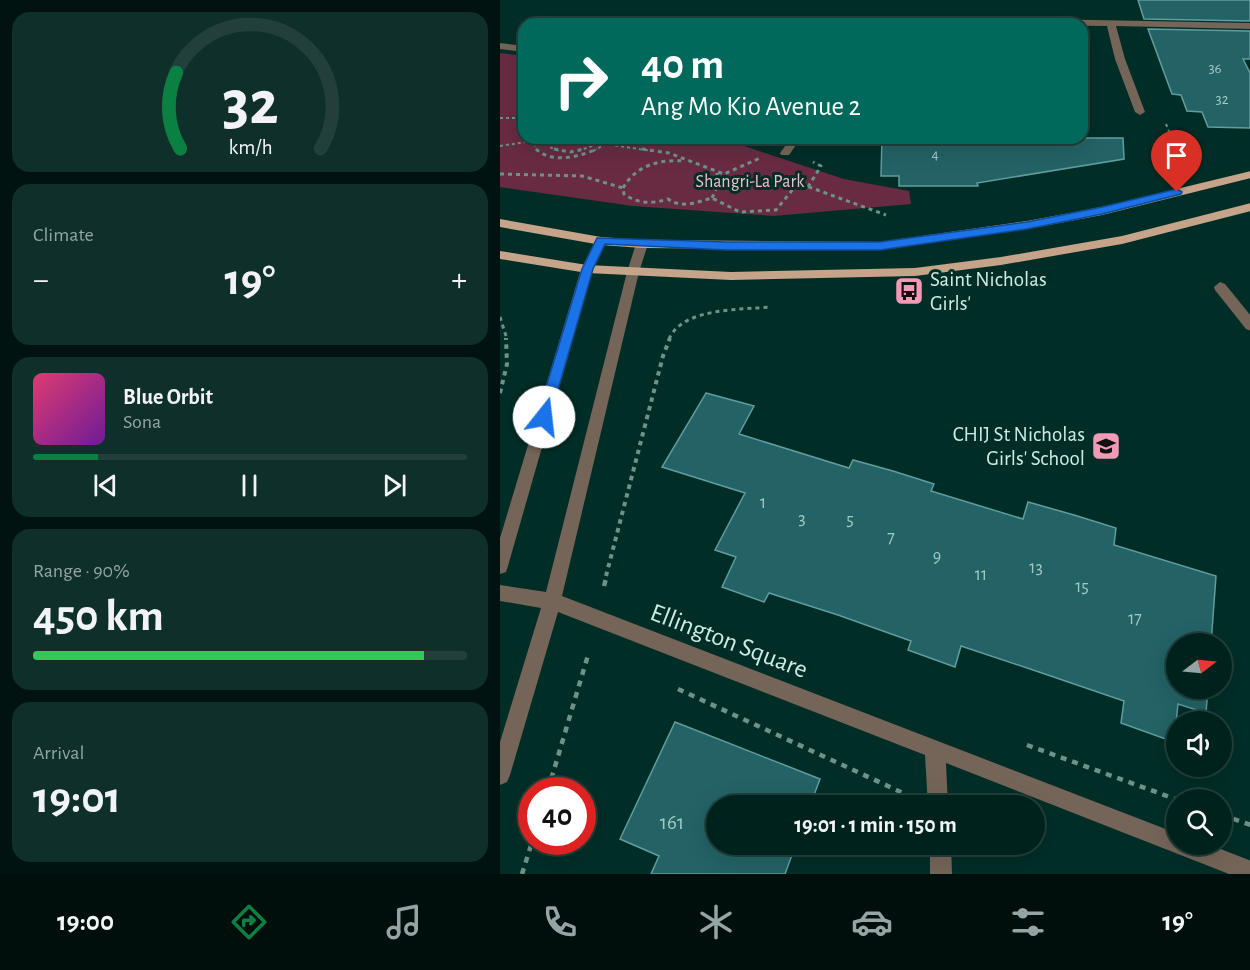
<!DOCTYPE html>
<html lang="en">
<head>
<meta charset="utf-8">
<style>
	:root { --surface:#00221d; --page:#0e2f2a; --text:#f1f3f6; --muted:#95a4a4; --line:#223f3b; --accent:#0b8043 }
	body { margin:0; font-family:"Alegreya Sans",sans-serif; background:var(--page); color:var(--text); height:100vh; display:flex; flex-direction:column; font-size:22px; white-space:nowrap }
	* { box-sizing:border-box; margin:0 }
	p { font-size:20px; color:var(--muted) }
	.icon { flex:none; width:33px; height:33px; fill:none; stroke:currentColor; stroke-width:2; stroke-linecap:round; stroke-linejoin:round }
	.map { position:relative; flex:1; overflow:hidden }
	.sheet { display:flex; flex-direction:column; gap:12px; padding:12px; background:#001310; width:500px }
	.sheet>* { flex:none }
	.top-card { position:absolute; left:18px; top:18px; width:570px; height:126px; border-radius:18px; box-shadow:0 6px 24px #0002,0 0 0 2px var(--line); background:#00695c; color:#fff; overflow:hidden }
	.needle { width:39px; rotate:74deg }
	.tools { position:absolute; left:666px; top:633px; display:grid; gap:12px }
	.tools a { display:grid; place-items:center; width:66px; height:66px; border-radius:50%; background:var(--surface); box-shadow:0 6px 24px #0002,0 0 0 2px var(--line); font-size:30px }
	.speed { position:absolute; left:18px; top:777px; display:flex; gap:12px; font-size:30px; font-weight:700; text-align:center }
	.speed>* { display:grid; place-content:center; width:78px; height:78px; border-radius:50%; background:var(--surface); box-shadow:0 6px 24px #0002,0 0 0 2px var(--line); line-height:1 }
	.speed .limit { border:9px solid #d22; background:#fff; color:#111 }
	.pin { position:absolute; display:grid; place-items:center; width:51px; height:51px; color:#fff; margin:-62px -26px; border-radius:50% 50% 50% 0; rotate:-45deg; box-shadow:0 0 6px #0007 }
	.pin .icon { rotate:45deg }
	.me { position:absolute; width:66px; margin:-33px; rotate:16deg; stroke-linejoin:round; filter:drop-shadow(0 0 4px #0008) }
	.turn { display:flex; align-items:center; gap:21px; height:126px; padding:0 24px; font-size:27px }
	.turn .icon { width:78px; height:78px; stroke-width:2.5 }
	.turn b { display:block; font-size:42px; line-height:51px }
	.big { font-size:45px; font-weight:700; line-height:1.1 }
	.sheet .widget { flex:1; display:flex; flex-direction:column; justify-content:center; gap:9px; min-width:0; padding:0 21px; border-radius:18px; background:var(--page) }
	.sheet .dial { align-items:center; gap:0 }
	.dial svg { height:156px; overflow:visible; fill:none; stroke:var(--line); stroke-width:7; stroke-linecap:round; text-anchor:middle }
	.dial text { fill:var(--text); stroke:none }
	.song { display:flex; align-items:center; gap:18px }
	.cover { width:72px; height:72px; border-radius:9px; background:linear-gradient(135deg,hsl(340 70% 55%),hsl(280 70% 35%)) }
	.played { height:6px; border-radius:3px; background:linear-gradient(90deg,var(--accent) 15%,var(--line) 15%) }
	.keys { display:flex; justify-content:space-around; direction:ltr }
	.heat { display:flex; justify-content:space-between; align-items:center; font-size:33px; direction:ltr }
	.charge { height:9px; border-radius:4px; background:linear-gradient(90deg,#34c759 90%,var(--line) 0) }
	.trip { position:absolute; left:206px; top:795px; width:339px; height:60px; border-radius:30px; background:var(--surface); box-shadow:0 6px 24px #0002,0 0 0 2px var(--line); font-weight:700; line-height:60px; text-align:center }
	.tabs { display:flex; height:96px; justify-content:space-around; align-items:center; background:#000e0c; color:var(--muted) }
	.tabs .icon { width:42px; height:42px }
	.tabs .on { color:var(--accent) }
	.tabs b { font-size:27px; color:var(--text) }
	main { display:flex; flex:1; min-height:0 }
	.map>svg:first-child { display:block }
</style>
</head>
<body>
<main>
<section class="sheet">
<div class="widget dial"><svg viewBox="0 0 100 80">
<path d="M14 69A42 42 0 1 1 86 69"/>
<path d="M14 69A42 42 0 0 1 12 30" stroke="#0b8043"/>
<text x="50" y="56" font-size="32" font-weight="700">32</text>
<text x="50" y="72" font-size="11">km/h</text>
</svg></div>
<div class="widget"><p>Climate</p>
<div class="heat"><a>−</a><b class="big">19°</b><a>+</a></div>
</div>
<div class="widget">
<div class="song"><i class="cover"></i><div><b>Blue Orbit</b><p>Sona</p></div></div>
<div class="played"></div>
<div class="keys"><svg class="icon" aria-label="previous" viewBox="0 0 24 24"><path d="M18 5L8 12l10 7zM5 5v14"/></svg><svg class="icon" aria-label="pause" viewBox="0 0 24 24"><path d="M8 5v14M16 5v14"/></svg><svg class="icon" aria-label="next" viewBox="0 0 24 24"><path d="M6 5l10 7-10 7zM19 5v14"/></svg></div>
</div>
<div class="widget"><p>Range · 90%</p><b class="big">450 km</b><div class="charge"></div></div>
<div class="widget"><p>Arrival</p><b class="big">19:01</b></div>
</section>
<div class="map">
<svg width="751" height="874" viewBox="0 0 751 874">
	<rect width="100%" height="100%" fill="#002e27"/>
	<polygon fill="#692b42" points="0,53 24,56 24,138 220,138 344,179 409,191 411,204 273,216 133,206 0,187"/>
	<g fill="#236265" stroke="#609da0" stroke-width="1.5">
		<polygon points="638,0 750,0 750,21 644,19"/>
		<polygon points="648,29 750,31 750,59 743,59 750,73 750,128 708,127 702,112 687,111 681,95 672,94"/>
		<polygon points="382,138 623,138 624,159 477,183 478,186 399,186 399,176 381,176"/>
		<polygon points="206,393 254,406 239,434 349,468 353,460 393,471 434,484 431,491 523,519 528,502 574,515 616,528 614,545 716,576 711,644 676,644 676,688 708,688 706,713 678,704 674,742 621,723 624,701 539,672 461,646 455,667 408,650 411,641 338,615 269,593 264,602 222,587 236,557 215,550 245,493 162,467"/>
		<polygon points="175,722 320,779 310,806 216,806 216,844 296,844 285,874 151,874 159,856 120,839"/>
	</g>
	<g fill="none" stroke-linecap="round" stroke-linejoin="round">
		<g stroke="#6d928b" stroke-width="2" stroke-dasharray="3 3" stroke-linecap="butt">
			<polyline points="381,24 389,20"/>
			<polyline points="0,118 24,118"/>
			<polyline points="666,124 677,151"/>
			<polyline points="32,138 37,151"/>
			<polyline points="43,138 49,147 60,151"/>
			<polyline points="251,138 262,142"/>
			<polyline points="0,146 32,141"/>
			<polyline points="78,151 92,146 104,138"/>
			<polyline points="93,151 106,144 152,151"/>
		</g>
		<g stroke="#6d928b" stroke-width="3" stroke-dasharray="4 4" stroke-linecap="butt">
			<path d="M 36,149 C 52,164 78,157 97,149"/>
			<polyline points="54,149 70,152 84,149"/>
			<polyline points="142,149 169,153 224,174 260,158"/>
			<polyline points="677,149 682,162"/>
			<path d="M 0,174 L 82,176 L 123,188 L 124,194 C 138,204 152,204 168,199 C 182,209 197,202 212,198 L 240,212 L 276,210 L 298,183 L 386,215"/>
			<polyline points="308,187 321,166 313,162"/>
			<path d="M 123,188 C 136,165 160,159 185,161"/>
			<polyline points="212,198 218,185 217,173"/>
			<polyline points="0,317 7,339"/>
			<path d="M 169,339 C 183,307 241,310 271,307"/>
		</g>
		<g stroke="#6d928b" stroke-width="4" stroke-dasharray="4.5 4.5" stroke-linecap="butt">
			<polyline points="0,393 7,364 6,338"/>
			<polyline points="106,576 163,356 170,338"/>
		</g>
		<g stroke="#6d928b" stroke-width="4.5" stroke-dasharray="6 6" stroke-linecap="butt">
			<polyline points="104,586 107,575"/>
			<polyline points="178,689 403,793"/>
			<polyline points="527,745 678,800"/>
			<polyline points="48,790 89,652"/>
			<polyline points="722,815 751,825"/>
			<polyline points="22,874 32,842"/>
		</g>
		<g fill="#756559" fill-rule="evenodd">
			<polygon points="442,17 751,23 751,29 616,26 625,59 645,112 640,115 635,112 615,59 607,26 411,24"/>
			<polygon points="0,43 24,46 24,52 0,49"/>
			<polygon points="291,138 301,138 289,155 281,155 280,153"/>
			<polygon points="101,237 107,241 93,269 8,566 6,572 0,574 0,538 81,269 97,238"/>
			<polygon points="142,240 148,244 139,272 62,596 676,833 676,844 708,844 751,861 751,874 729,874 446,763 448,806 428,806 425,755 58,612 10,775 7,782 0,785 0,742 41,608 0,601 0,585 46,592 127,272 136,244"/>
			<polygon points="720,282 725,284 751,316 751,331 746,329 715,290 714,287"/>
			<polygon points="430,844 451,844 452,874 430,874"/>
		</g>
		<g fill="#c5a48a" fill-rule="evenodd">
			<polygon points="751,171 751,178 602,215 527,229 380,250 142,248 101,245 0,227 0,219 101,237 142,240 380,242 527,221 602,207"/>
			<polygon points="751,203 751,211 622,244 501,265 415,276 231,280 87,273 0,259 0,251 87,265 231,272 415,268 501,257 622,236"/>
		</g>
	</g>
	<polygon fill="#1a73e8" stroke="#114b97" stroke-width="1.5" points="677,189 682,192 681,194 602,214 527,229 380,250 227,250 105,244 93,269 50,417 44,423 37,417 82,269 97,238 227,242 380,242 527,222 602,207"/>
	<defs>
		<g id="bus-square" transform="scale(1.5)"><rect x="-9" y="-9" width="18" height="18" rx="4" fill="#f09ab5" stroke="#002e27"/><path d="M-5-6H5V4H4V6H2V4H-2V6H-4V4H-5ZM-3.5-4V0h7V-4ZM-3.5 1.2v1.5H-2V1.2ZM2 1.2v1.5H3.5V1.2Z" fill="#111"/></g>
		<g id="school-square" transform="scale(1.5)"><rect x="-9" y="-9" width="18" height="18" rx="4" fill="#f09ab5" stroke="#002e27"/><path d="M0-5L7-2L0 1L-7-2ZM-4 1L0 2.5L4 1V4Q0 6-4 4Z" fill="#111"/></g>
	</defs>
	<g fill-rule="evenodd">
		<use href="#bus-square" x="409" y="291"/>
		<use href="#school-square" x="606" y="446"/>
	</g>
	<g text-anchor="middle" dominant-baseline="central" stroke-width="6" stroke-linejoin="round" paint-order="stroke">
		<g font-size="15" fill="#a3c9c4">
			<text x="715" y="68">36</text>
			<text x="722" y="99">32</text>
			<text x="435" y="154">4</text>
		</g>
		<g font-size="18" fill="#f7bccd" stroke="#002e27">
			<text x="250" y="182">Shangri-La Park</text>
		</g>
		<g font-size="18" fill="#a3c9c4">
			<text x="263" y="503">1</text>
			<text x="302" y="519">3</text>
			<text x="350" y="520">5</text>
			<text x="391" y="538">7</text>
			<text x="437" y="557">9</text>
			<text x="536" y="568">13</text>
			<text x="481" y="575">11</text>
			<text x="582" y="587">15</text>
			<text x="635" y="619">17</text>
		</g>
		<g font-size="21" fill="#ceebe4" stroke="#002e27" text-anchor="start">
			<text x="430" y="279">Saint Nicholas<tspan x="430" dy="24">Girls'</tspan></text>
			<text x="585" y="434" text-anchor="end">CHIJ St Nicholas<tspan x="585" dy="24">Girls' School</tspan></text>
		</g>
		<g font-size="21" fill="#a3c9c4">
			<text x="172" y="822">161</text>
		</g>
		<g font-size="26" fill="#ceebe4" stroke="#002e27">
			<text transform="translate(229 641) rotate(21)">Ellington Square</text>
		</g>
	</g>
</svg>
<div class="tools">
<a><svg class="needle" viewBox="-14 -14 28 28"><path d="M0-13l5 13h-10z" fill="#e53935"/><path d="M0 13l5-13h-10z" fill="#95a4a4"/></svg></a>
<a><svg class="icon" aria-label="sound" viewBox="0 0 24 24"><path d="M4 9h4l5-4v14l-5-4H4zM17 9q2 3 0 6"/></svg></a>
<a><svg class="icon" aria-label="search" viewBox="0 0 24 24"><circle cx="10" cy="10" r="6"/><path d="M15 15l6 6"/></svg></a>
</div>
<div class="speed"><div class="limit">40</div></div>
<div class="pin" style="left:677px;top:192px;background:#d93025"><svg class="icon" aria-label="arrive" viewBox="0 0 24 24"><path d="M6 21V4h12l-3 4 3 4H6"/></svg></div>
<svg class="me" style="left:44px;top:417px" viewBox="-20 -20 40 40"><circle r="19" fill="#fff"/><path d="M0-13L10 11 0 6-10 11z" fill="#1a73e8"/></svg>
<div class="trip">19:01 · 1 min · 150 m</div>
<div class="top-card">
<div class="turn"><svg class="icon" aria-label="right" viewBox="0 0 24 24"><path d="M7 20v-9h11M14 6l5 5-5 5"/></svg><div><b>40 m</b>Ang Mo Kio Avenue 2</div></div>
</div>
</div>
</main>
<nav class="tabs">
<b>19:00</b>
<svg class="icon on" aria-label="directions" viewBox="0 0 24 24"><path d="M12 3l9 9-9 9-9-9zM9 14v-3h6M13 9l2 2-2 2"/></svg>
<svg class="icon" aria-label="music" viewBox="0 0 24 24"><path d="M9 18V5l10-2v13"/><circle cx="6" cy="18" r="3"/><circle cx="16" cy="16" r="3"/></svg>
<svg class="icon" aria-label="phone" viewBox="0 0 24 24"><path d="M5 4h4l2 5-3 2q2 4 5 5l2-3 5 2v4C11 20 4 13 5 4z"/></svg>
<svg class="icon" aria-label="climate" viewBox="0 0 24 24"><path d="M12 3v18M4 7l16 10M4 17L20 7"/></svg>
<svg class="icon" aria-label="car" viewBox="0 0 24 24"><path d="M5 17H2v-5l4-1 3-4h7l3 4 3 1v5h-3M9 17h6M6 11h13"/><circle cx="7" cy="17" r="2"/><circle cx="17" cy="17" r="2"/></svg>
<svg class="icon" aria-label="filters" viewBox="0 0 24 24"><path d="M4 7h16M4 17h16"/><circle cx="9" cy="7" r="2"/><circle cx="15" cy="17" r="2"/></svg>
<b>19°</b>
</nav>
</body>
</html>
